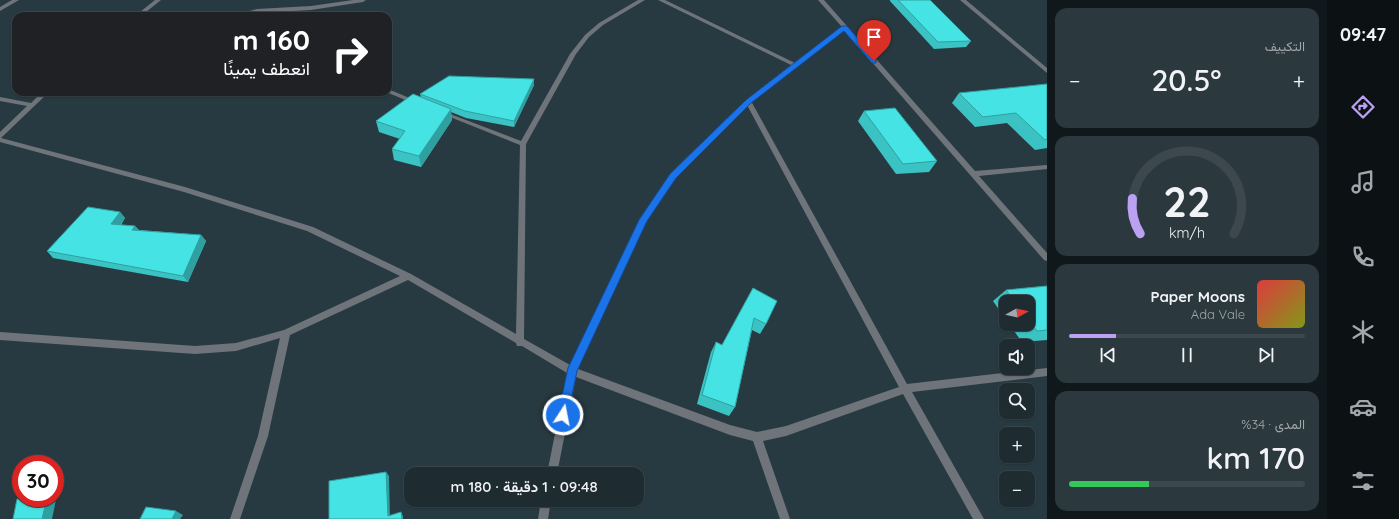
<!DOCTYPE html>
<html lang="ar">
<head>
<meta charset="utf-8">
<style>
	:root { --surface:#1e2c31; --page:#2b383d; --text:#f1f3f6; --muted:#a1a7ab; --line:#3c484d; --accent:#bca0f2 }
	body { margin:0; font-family:Quicksand,Vazirmatn,sans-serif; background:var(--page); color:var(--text); direction:rtl; height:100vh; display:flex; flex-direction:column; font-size:15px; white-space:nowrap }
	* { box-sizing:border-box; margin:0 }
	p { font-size:13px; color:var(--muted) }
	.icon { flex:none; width:22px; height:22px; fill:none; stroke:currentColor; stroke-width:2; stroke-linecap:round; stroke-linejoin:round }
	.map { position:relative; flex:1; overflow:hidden; direction:ltr }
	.drawer { display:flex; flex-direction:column; gap:8px; padding:8px; background:#10181b; width:280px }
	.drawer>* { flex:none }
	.guide { position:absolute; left:12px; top:12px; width:380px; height:84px; border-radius:12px; box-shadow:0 1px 3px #0004,0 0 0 1px var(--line); direction:rtl; background:#202124; color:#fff; overflow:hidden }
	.needle { width:26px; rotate:82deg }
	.controls { position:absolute; left:999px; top:295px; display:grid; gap:8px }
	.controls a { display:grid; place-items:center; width:36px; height:36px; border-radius:8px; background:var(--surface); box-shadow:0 1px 3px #0004,0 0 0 1px var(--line); font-size:20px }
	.speed { position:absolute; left:12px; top:455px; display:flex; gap:8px; font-size:20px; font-weight:700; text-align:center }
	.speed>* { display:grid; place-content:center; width:52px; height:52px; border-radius:50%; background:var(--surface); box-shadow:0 1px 3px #0004,0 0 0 1px var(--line); line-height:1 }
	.speed .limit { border:6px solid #d22; background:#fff; color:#111 }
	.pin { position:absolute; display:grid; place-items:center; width:34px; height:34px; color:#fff; margin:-41px -17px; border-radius:50% 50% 50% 0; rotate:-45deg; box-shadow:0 0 4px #0007 }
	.pin .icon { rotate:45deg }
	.me { position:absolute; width:44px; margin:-22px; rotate:11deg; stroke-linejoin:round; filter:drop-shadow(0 0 3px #0008) }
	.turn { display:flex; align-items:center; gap:14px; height:84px; padding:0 16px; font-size:18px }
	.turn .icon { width:52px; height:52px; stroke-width:2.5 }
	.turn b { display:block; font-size:28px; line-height:34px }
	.big { font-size:30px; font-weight:600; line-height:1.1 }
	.drawer .card { flex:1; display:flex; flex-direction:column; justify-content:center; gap:6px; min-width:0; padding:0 14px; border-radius:12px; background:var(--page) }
	.drawer .dial { align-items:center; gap:0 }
	.dial svg { height:104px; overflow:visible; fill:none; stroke:var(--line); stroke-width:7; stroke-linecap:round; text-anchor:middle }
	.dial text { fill:var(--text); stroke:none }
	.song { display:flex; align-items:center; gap:12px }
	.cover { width:48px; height:48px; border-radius:6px; background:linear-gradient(135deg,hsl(0 70% 55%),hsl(70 70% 35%)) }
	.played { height:4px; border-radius:2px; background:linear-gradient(90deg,var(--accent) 20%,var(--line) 20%) }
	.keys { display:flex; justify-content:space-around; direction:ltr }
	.heat { display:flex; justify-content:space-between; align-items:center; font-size:22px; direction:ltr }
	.charge { height:6px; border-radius:3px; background:linear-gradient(90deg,#34c759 34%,var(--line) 0) }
	.trip { position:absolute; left:404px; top:467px; width:240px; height:40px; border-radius:12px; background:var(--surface); box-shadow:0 1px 3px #0004,0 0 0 1px var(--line); font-weight:600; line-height:40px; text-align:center; direction:rtl }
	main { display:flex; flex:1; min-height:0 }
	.dock { display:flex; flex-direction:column; width:72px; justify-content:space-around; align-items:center; background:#0c1214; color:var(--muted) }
	.dock .icon { width:28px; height:28px }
	.dock .current { color:var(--accent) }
	.dock b { font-size:18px; color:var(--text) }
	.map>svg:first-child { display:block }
</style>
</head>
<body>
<main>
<nav class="dock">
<b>09:47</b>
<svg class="icon current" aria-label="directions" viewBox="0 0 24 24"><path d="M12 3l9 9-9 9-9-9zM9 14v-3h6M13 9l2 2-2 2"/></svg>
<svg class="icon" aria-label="music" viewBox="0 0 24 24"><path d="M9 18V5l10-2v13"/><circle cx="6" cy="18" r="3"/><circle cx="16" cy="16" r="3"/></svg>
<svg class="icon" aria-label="phone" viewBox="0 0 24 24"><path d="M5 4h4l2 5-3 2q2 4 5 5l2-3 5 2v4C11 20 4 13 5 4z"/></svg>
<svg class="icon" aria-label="climate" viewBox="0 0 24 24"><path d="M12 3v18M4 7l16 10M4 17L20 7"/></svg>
<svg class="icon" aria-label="car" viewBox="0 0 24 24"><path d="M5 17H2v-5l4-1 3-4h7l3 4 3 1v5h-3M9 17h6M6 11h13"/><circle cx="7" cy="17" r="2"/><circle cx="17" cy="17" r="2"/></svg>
<svg class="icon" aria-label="filters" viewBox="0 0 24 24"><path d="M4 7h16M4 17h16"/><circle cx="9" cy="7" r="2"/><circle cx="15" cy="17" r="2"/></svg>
</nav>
<section class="drawer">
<div class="card"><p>التكييف</p>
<div class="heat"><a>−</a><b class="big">20.5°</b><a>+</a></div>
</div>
<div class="card dial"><svg viewBox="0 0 100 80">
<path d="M14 69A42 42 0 1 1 86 69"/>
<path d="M14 69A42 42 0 0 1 8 42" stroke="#bca0f2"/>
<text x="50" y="56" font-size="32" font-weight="700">22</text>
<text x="50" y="72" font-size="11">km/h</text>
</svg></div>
<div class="card">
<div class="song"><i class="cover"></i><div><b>Paper Moons</b><p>Ada Vale</p></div></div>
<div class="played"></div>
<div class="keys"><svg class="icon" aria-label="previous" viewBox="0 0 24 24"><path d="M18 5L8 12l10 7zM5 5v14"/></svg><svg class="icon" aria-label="pause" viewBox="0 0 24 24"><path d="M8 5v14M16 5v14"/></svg><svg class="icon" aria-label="next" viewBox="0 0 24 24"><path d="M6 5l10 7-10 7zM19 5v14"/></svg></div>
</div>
<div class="card"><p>المدى · 34%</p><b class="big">170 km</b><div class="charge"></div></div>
</section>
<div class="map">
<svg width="1047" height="519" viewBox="0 0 1047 519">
	<rect width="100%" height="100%" fill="#283a41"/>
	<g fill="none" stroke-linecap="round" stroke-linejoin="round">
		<g fill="#6f747b" fill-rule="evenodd">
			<polygon points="12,0 19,0 0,11 0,7"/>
			<polygon points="155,0 161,0 141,16 135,16"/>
			<polygon points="353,0 366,0 363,2 311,10 257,13 241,16 231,16 257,9 311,6"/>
			<path d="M 638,0 L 645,0 L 603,25 L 589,37 L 576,54 L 526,144 L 524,339 L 570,365 L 639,220 L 670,174 L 746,100 L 791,65 L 658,0 L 665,0 L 795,63 L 842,27 L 818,0 L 824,0 L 975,171 L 1047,165 L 1047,169 L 979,176 L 1047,253 L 1047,261 L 1044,260 L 844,30 L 751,101 L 907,384 L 1047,368 L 1047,376 L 912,392 L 984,519 L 973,519 L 903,394 L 786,436 L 763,441 L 790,519 L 780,519 L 753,441 L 730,435 L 576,377 L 557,474 L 547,474 L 567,373 L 522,346 L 517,346 L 516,343 L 408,280 L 290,335 L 268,436 L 240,519 L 230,519 L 258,436 L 280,338 L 236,351 L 195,354 L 0,340 L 0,332 L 195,346 L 236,343 L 284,330 L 400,276 L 307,231 L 184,192 L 0,142 L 0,132 L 27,106 L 0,101 L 0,97 L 31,103 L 42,92 L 49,92 L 1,138 L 185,187 L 313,227 L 411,274 L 516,334 L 520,145 L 440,113 L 443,111 L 445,112 L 521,141 L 570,54 L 585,35 L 599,23 ZM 747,105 L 899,387 L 786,426 L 757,432 L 730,425 L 578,369 L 646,221 L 676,178 Z"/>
			<polygon points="960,0 966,0 1047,68 1047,73"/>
			<polygon points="388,89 419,102 420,103 419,104 415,104 386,92 388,92"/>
			<polygon points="541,500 551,500 548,519 538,519"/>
		</g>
	</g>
	<g fill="#3bc3c4">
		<polygon points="890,0 930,0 971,41 966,47 934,49 890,1"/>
		<polygon points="534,79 534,85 514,127 466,118 451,112 452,120 421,167 394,160 392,149 400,139 379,132 376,121 421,97 420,94"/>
		<polygon points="1047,84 1047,148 1035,150 1007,123 975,127 952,103 959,93"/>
		<polygon points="864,111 937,161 929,172 896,174 858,121"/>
		<polygon points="120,212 125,218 121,225 135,226 139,230 201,235 206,241 188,282 53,258 47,251"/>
		<polygon points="1047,286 1047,340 1022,342 1009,324 1028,324 1028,302 1006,302 1006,320 993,301 1006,290"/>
		<polygon points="753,288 766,324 760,334 752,330 735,407 729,416 697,404 711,352 716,342 722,345"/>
	</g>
	<g fill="#309fa0">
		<polygon points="534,79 534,85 514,127 514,121"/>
		<polygon points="451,109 452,120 421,167 419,156"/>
		<polygon points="120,212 125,218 116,230 111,224"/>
		<polygon points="135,226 140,232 132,230"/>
		<polygon points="201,235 206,241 188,282 183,276"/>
		<polygon points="386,472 389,476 390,519 388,516"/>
		<polygon points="55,494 57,495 52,519 42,519 47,498 55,498"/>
		<polygon points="176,511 183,515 180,519 172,519"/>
		<polygon points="401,512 403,516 403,519 402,519"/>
	</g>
	<g fill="#45e3e4" stroke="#309fa0">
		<polygon points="898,0 930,0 971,41 938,42"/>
		<polygon points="449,76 534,79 514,121 465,111 420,94"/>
		<polygon points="1047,84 1047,139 1045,140 1016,113 983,117 959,93"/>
		<polygon points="413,94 451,109 419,156 392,149 405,131 376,121"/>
		<polygon points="895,108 937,161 903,164 864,111"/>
		<polygon points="88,207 120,212 111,224 135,226 132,230 201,235 183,276 47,251"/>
		<polygon points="1047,286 1047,330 1037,331 1028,319 1028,302 1015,302 1006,290"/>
		<polygon points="753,288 777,301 766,324 754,318 735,407 702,395 716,342 722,345"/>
		<polygon points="386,472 388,516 401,512 402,519 329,519 329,481"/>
		<polygon points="22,498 47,498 42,519 13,519 17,499"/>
		<polygon points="146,507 176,511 172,519 140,519"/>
	</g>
	<polygon fill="#1a73e8" stroke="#114b97" points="842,26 847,26 876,60 876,63 872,63 844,31 751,103 676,178 647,221 577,371 567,419 563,421 560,419 558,415 568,368 639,220 670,174 746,100"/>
</svg>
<div class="controls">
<a><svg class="needle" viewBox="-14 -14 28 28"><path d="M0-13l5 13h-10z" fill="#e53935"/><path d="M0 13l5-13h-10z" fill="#a1a7ab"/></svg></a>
<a><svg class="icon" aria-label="sound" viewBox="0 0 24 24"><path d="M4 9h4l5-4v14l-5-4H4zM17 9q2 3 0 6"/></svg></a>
<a><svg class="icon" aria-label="search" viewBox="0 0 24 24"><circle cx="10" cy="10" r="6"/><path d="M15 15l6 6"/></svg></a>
<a>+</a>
<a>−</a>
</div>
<div class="speed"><div class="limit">30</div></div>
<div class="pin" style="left:874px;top:61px;background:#d93025"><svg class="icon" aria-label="arrive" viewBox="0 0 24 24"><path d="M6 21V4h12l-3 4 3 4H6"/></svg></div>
<svg class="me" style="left:563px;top:415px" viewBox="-20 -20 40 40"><circle r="17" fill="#1a73e8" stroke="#fff" stroke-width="3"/><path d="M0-11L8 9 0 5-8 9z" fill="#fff"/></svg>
<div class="trip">09:48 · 1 دقيقة · 180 m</div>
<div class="guide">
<div class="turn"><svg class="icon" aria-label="right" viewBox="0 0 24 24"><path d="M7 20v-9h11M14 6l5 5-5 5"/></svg><div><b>160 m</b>انعطف يمينًا</div></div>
</div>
</div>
</main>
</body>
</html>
